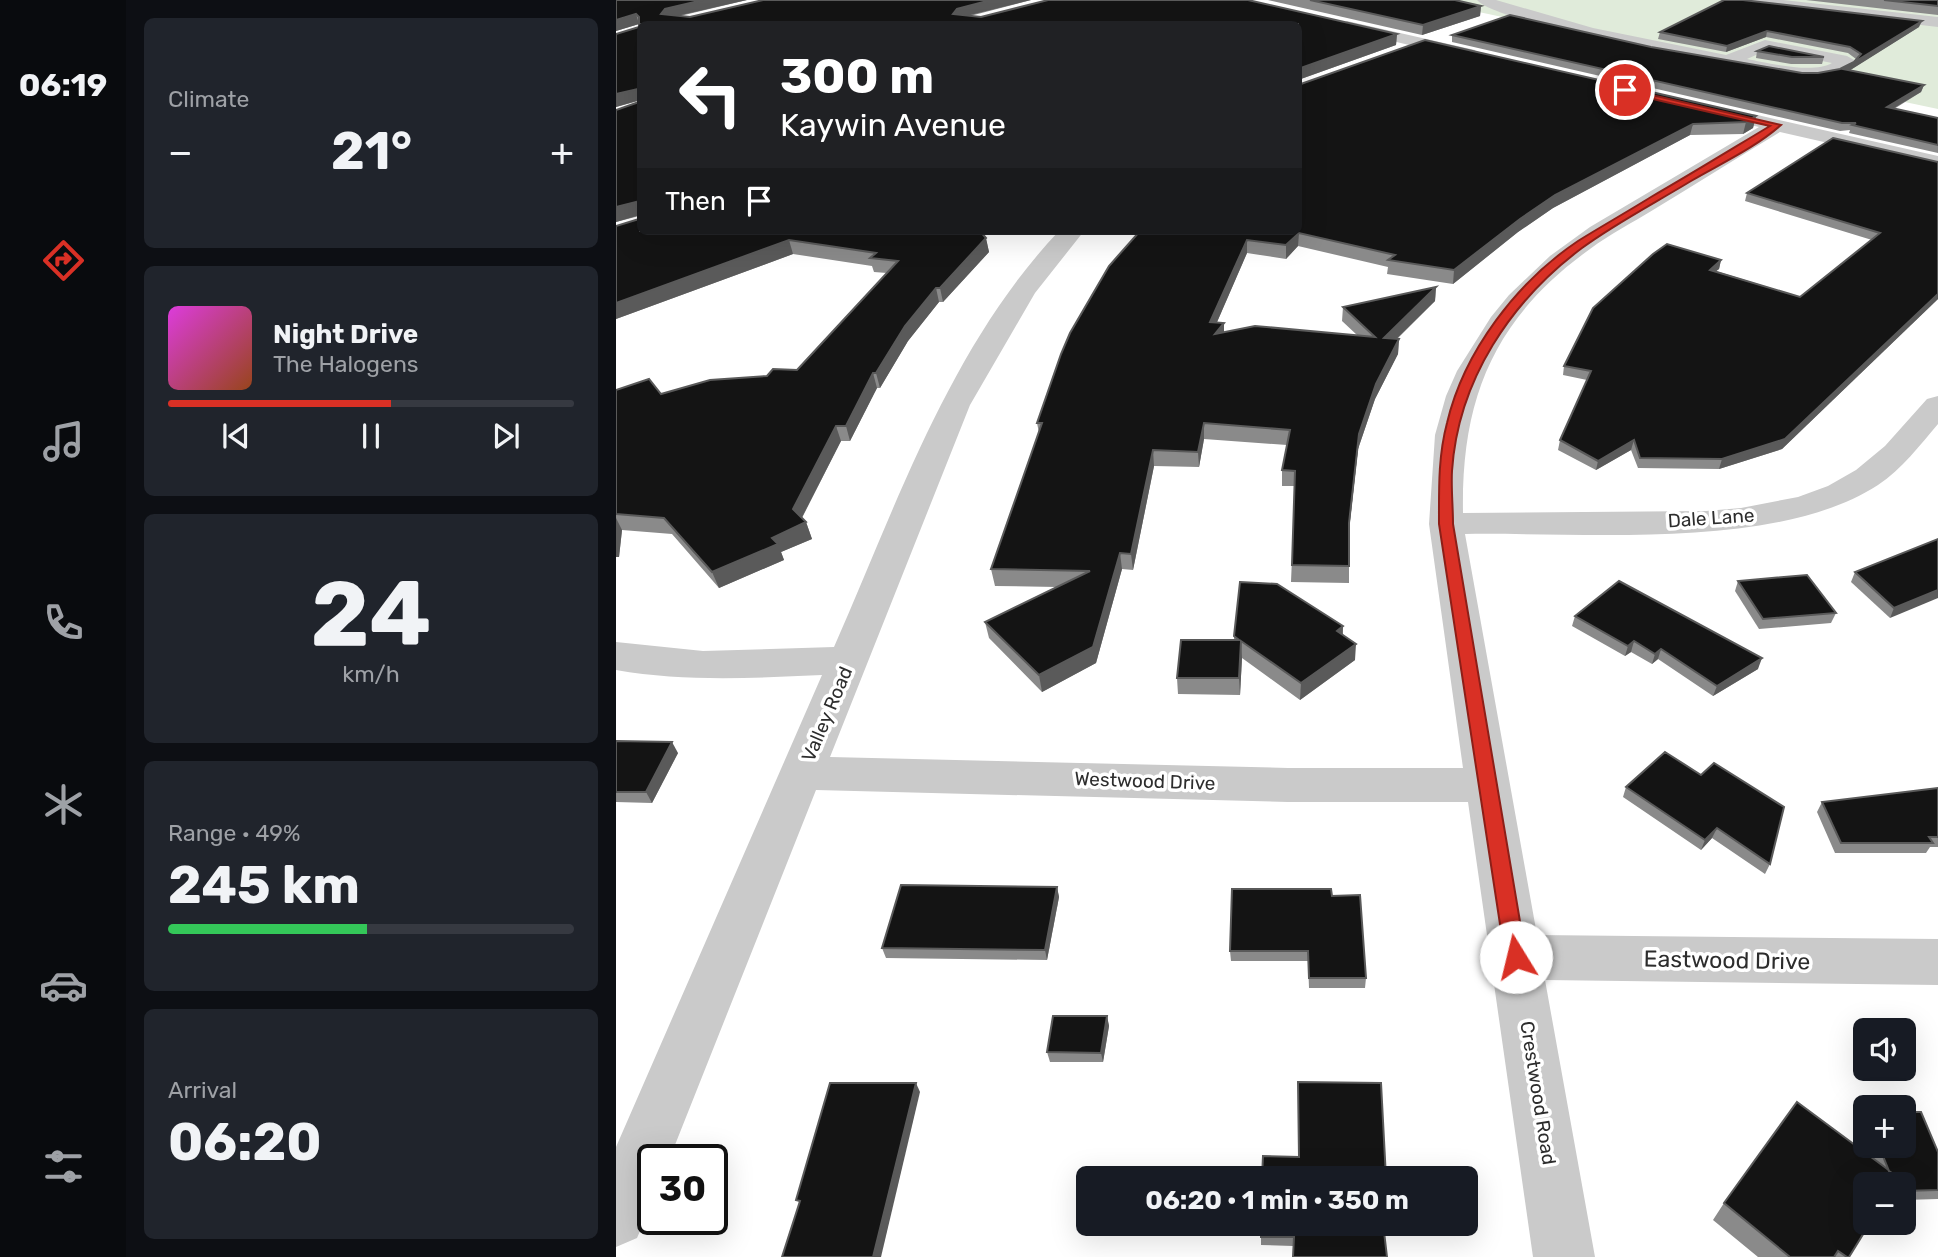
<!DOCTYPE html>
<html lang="en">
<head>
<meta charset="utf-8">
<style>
	:root { --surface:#171b24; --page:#20242c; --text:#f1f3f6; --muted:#9ea1a6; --line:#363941; --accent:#d93025 }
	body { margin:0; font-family:Rubik,sans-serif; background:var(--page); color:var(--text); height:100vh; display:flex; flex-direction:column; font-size:26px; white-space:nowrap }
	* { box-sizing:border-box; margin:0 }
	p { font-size:23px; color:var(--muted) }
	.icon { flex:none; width:38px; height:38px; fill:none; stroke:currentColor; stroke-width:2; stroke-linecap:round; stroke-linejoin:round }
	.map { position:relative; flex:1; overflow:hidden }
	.sheet { display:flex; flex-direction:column; gap:18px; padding:18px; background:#0d0f14; width:490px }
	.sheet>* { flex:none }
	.guide { position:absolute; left:21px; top:21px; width:665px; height:214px; border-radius:10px; box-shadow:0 7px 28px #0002; background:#202124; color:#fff; overflow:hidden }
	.buttons { position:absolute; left:1237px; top:1018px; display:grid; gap:14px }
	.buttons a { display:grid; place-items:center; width:63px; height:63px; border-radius:10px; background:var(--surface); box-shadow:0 7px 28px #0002; font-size:35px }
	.speed { position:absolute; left:21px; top:1144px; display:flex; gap:14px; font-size:35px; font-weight:700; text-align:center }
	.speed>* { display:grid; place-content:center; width:91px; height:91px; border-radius:50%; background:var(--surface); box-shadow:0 7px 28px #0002; line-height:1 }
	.speed .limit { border:4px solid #111; border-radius:10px; background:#fff; color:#111 }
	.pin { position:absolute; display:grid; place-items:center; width:60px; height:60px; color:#fff; margin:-30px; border:4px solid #fff; border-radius:50%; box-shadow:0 2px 7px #0007 }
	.me { position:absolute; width:77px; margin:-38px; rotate:351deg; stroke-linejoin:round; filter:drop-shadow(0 0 5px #0008) }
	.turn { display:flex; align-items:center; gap:24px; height:147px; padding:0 28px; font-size:32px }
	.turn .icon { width:91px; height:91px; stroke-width:2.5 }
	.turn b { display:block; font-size:49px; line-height:60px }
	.then { display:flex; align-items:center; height:66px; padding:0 28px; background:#0003; gap:14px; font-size:26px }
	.big { font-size:52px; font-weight:700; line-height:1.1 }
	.sheet .widget { flex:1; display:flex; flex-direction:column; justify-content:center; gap:10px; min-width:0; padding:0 24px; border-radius:10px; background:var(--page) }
	.sheet .dial { align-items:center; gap:0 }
	.dial b { font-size:91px; line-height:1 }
	.song { display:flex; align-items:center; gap:21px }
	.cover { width:84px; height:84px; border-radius:10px; background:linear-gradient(135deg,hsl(300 70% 55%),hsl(20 70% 35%)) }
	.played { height:7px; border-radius:4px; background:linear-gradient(90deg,var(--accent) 55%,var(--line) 55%) }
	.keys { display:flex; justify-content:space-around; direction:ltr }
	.heat { display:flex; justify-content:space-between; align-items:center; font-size:38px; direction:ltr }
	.charge { height:10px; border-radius:5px; background:linear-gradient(90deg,#34c759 49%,var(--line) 0) }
	.trip { position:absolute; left:460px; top:1166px; width:402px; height:70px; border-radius:10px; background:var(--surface); box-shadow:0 7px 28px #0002; font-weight:700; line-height:70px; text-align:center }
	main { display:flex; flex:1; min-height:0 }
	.menu { display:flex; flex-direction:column; width:126px; justify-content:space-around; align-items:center; background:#090b0e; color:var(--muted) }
	.menu .icon { width:49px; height:49px }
	.menu .active { color:var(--accent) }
	.menu b { font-size:32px; color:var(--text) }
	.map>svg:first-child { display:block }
</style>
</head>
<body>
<main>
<nav class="menu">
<b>06:19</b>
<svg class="icon active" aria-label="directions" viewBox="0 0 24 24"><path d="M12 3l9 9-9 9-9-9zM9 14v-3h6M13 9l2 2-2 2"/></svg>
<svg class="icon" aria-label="music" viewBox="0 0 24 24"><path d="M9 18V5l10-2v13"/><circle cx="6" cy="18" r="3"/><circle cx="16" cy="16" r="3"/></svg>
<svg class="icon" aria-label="phone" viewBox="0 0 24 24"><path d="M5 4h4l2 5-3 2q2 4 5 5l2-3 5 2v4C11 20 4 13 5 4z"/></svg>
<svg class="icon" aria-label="climate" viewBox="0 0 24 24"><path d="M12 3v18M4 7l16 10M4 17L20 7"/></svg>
<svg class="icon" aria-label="car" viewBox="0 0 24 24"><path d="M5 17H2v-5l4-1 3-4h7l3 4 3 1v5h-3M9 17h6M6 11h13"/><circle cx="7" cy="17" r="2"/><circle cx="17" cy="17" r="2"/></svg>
<svg class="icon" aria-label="filters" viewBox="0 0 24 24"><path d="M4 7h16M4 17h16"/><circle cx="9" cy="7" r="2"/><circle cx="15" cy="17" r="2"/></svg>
</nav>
<section class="sheet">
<div class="widget"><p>Climate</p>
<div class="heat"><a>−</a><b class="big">21°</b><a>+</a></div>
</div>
<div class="widget">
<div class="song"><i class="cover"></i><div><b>Night Drive</b><p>The Halogens</p></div></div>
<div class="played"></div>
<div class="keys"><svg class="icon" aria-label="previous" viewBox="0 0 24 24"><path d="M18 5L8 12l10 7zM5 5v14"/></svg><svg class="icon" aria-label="pause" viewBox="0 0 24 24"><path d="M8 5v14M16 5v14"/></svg><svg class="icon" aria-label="next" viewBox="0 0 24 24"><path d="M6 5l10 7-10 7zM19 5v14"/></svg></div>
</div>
<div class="widget dial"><b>24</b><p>km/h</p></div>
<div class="widget"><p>Range · 49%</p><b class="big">245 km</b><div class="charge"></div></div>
<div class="widget"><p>Arrival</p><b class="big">06:20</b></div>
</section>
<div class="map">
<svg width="1322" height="1257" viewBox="0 0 1322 1257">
	<rect width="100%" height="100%" fill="#fff"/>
	<polygon fill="#e0ebda" points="806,0 1322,0 1322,109"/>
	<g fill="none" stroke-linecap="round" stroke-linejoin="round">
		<g fill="#cacaca" fill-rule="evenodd">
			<path d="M 861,0 L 880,0 L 977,28 L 1110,55 L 1149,40 L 1231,56 L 1240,61 C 1232,70 1219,77 1208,78 C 1165,82 884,26 861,0 ZM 1151,50 L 1216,63 C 1197,74 1152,63 1131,59 Z"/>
			<polygon points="1120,0 1167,0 1322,17 1322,27 1127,4"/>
			<polygon points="731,21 859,50 861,54 853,59 725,29 723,26"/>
			<path d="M 1137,114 L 1322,156 L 1322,168 L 1164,132 C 1121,158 1080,184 1037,210 C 1016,223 994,234 974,249 C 878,318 845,398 847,513 L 1090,511 L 1125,508 L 1182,497 L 1212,486 L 1240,470 L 1269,446 L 1311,399 L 1322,396 L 1322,424 C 1304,445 1286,469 1262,485 C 1160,551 969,532 849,534 L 921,935 L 1322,939 L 1322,985 L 929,980 L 979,1257 L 917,1257 L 852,802 L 672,802 L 200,790 L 53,1160 L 37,1160 L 37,1201 L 21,1238 L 0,1247 L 0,1147 L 206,675 C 137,678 69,682 0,670 L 0,642 L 87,651 L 218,647 C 281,504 334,346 443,231 L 468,231 L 419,293 L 354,405 L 214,757 L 672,768 L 847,768 L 813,524 L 819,435 L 830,396 L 841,371 L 875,317 L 893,295 L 934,256 L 974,227 L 1143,127 L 1130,124 L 1127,120 Z"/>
		</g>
	</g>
	<g fill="#8a8a8a">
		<polygon points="0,0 131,0 64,16 74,17 147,0 415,0 354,16 365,17 432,0 632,0 781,34 780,45 682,80 682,24 24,24 24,231 368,231 373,252 327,302 323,302 292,341 264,388 261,388 234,441 225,441 186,518 190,522 196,539 165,552 168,560 103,588 56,534 6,530 3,557 0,557 0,390 33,379 45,394 94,380 151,376 157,369 181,370 271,273 258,272 256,266 177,254 0,319 0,226 23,219 23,216 0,222 0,110 23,102 22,101 0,107 0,34 23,27 23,24 0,31"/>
		<polygon points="652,0 839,0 865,6 864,16 806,35"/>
		<polygon points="1190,0 1322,0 1322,15"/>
		<polygon points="1303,27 1234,70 1308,85 1305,92 1278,109 1322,118 1322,153 1233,133 1234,130 1224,131 836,42 836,35 1035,47 1186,73 1202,73 1224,69 1238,62 1240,59 1232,53 1150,37 1110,52 1042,39 1044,32"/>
		<polygon points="1141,51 1208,57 1206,64 1175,64 1140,58"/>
		<polygon points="682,85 1140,116 1137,128 1127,134 1074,135 937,208 902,232 837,284 771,274 772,267 682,246 670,259 631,253 601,322 608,323 608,332 741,335 726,321 727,307 820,287 819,301 781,339 783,339 782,354 759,399 742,449 733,530 733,583 675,582 679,486 666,486 666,470 671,445 588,439 583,467 538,466 517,570 506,569 480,663 426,692 373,638 369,622 441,587 379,586 375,569 423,433 421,423 524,231 682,231"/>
		<polygon points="1322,162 1322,299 1166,449 1103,469 1022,468 1015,450 980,470 942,450 944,440 971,380 947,375 948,366 1105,260 1103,269 1100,271 1184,297 1256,240 1129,201 1131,193"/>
		<polygon points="1322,539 1274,618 1235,582 1239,572"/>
		<polygon points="1122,581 1220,613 1215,623 1143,629 1119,591"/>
		<polygon points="959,616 1142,669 1097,696 1042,659 1036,664 1015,652 1009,656 956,626"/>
		<polygon points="727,626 727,635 739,660 684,700 626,658 624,695 562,694 561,678 618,640 618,636"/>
		<polygon points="0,741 62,753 36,803 0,802"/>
		<polygon points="1049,752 1154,864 1149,874 1096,838 1085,850 1007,797 1010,787"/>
		<polygon points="1322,788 1322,847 1314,847 1310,853 1219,853 1201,812 1206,802"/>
		<polygon points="441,887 443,897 431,960 270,958 266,948"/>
		<polygon points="716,896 750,978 749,988 693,988 692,961 615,961 614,951"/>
		<polygon points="491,1016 493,1026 487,1062 434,1062 431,1052"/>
		<polygon points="1250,1113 1250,1138 1243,1121"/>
		<polygon points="1253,1146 1288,1146 1322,1152 1322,1199 1288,1200 1288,1185 1250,1185 1233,1257 1142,1257 1097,1220 1108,1203 1258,1159"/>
		<polygon points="645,1223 767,1223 677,1246 645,1245"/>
	</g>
	<g fill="#5a5a5a">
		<polygon points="87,0 131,0 52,18 45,14 49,9"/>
		<polygon points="375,0 415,0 342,18 337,14 341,9"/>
		<polygon points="865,6 864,16 806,35 807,25"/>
		<polygon points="20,14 23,24 0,31 0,20"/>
		<polygon points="1306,21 1303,27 1225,76 1227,69"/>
		<polygon points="1151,31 1150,37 1110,52 1111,46"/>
		<polygon points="781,34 780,45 682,80 682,69"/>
		<polygon points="1308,85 1305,92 1268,114 1271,107"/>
		<polygon points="22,89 24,100 0,107 0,94"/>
		<polygon points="1140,116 1137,128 1127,134 1130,122"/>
		<polygon points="1077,124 1074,135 937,208 902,232 837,284 838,270 904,219 939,195"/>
		<polygon points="20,202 24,215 0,222 0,207"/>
		<polygon points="683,233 682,246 670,259 670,245"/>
		<polygon points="370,238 373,252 327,302 324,288"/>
		<polygon points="173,240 177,254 0,319 0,303"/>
		<polygon points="631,240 631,253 595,336 594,322"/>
		<polygon points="1105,260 1103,269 1091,278 1094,270"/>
		<polygon points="820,287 819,301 767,352 768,338"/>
		<polygon points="320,288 323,302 292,341 264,388 260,373 289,326"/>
		<polygon points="1322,294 1322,299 1166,449 1103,469 1106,459"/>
		<polygon points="608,323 608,338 599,334"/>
		<polygon points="783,339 782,354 759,399 742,449 732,539 733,523 743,434 760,384"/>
		<polygon points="257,373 261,388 234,441 230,426"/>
		<polygon points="588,423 588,439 583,467 582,452"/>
		<polygon points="220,426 225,441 182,525 177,509"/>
		<polygon points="1018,440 1015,450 980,470 982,461"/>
		<polygon points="537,450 538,466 517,570 515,554"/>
		<polygon points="0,518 6,530 3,557 0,557"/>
		<polygon points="190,522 196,539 165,552 168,560 103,588 96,572 156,538"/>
		<polygon points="504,553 506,569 480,663 426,692 423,675"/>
		<polygon points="1322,590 1322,598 1274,618 1278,608"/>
		<polygon points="727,626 726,643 721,631"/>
		<polygon points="625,641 626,658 624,695 623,678"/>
		<polygon points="1018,641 1015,652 1009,656 1012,646"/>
		<polygon points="740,644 739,660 684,700 685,683"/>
		<polygon points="1045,649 1042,659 1036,664 1039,654"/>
		<polygon points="1146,658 1142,669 1097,696 1101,686"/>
		<polygon points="56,742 62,753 36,803 30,792"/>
		<polygon points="1101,828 1096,838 1085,850 1089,840"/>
		<polygon points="441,887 443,897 431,960 429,950"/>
		<polygon points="491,1016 493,1026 487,1062 485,1053"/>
		<polygon points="300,1083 304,1092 265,1257 257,1257"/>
	</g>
	<g fill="#141414" stroke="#5a5a5a" stroke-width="2">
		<polygon points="0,0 87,0 49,9 45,14 74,17 147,0 375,0 341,9 337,14 365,17 432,0 632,0 781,34 682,69 682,24 24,24 24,231 364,231 370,238 324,288 320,288 289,326 260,373 257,373 230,426 220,426 177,509 190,522 156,538 162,544 96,572 48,518 0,514 0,390 33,379 45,394 94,380 151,376 157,369 181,370 282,261 254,258 260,253 173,240 0,303 0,226 23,219 20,202 0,207 0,110 23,102 22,89 0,94 0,34 23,27 23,17 20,14 0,20"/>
		<polygon points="694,0 839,0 865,6 807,25"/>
		<polygon points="1108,0 1127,0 1306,21 1227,69 1308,85 1271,107 1322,118 1322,145 1236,125 1240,123 1226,123 836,35 894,15 1035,47 1186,73 1202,73 1224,69 1238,62 1245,54 1234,47 1151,31 1111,46 1044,32"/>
		<polygon points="1268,0 1322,0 1322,6"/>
		<polygon points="809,40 1140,116 1130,122 1077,124 939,195 904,219 838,270 772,260 779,255 683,233 670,245 631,240 594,322 608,323 599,334 639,326 759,337 727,307 820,287 768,338 783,339 760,384 743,434 733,523 733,566 676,565 679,471 666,470 674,430 588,423 582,452 537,450 515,554 504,553 477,647 423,675 369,622 474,571 375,569 426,423 421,423 445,354 454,333 493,266 524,231 682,231 682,85"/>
		<polygon points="1153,46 1208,57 1176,57 1141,51"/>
		<polygon points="1217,138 1322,162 1322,294 1169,439 1106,459 1024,458 1018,440 982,461 944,440 975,371 948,366 977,308 1037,254 1051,244 1105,260 1094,270 1184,297 1264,233 1131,193"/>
		<polygon points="1322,539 1322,590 1278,608 1239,572"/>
		<polygon points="1191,575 1220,613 1147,619 1122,581"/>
		<polygon points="1003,581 1146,658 1101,686 1045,649 1039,654 1018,641 1012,646 959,616"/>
		<polygon points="624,582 661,584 727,626 721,631 740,644 685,683 625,641 623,678 561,678 565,640 623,640 618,636"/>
		<polygon points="0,741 56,742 30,792 0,792"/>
		<polygon points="1049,752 1085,775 1098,763 1168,807 1154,864 1101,828 1089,840 1010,787"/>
		<polygon points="1322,788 1322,837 1313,837 1317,843 1225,843 1206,802"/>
		<polygon points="285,885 441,887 429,950 266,948"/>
		<polygon points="616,889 715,889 716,896 744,895 750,978 693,978 692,951 614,951"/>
		<polygon points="437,1016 491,1016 485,1053 431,1052"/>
		<polygon points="682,1082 765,1083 770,1178 646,1178 647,1156 683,1157"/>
		<polygon points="214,1083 300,1083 257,1257 166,1257 184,1201 180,1200"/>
		<polygon points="1181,1102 1282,1177 1277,1185 1250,1185 1250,1223 1254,1223 1233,1257 1231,1257 1222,1251 1218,1257 1174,1257 1108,1203"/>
		<polygon points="1288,1112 1305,1112 1322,1152 1322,1190 1288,1191 1288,1185 1279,1185 1278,1183 1282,1177 1273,1171 1263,1146 1288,1146"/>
		<polygon points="645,1223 767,1223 771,1257 677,1257 678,1237 645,1237"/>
	</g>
	<path fill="#d93025" stroke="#8d1f18" stroke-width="2" d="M 1006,88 L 1165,125 C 1139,148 1104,164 1075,181 C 1039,203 1000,223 966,248 C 895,301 842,380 836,471 C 835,488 837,506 837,524 L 910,957 L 907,964 L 900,967 L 892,964 L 889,957 L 823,524 C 823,490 822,457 831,423 C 848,351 901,282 962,241 C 986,226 1011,212 1035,197 C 1075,174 1114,150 1154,126 L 1006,92 Z"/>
	<g text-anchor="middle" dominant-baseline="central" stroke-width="7" stroke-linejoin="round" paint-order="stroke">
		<g font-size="19" fill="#2d2d2d" stroke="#fff">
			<text transform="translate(1095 518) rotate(-4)">Dale Lane</text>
			<text transform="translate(211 714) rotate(-67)">Valley Road</text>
			<text transform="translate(529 781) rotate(2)">Westwood Drive</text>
			<text transform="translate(922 1093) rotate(81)">Crestwood Road</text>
		</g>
		<g font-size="23" fill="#2d2d2d" stroke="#fff">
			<text transform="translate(1111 960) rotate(1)">Eastwood Drive</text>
		</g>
	</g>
</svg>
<div class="buttons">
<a><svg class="icon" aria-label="sound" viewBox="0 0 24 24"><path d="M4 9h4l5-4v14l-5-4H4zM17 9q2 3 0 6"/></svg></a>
<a>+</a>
<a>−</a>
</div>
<div class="speed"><div class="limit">30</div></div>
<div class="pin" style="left:1009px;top:90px;background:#d93025"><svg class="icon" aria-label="arrive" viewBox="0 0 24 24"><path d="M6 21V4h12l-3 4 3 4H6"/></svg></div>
<svg class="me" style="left:900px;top:957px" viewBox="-20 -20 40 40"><circle r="19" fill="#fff"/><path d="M0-13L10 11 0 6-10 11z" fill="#d93025"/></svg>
<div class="trip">06:20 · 1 min · 350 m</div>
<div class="guide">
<div class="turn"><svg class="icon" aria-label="left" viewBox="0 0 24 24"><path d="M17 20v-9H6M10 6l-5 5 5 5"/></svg><div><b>300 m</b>Kaywin Avenue</div></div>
<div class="then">Then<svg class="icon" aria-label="arrive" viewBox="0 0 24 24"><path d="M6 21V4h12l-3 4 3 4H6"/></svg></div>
</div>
</div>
</main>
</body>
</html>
